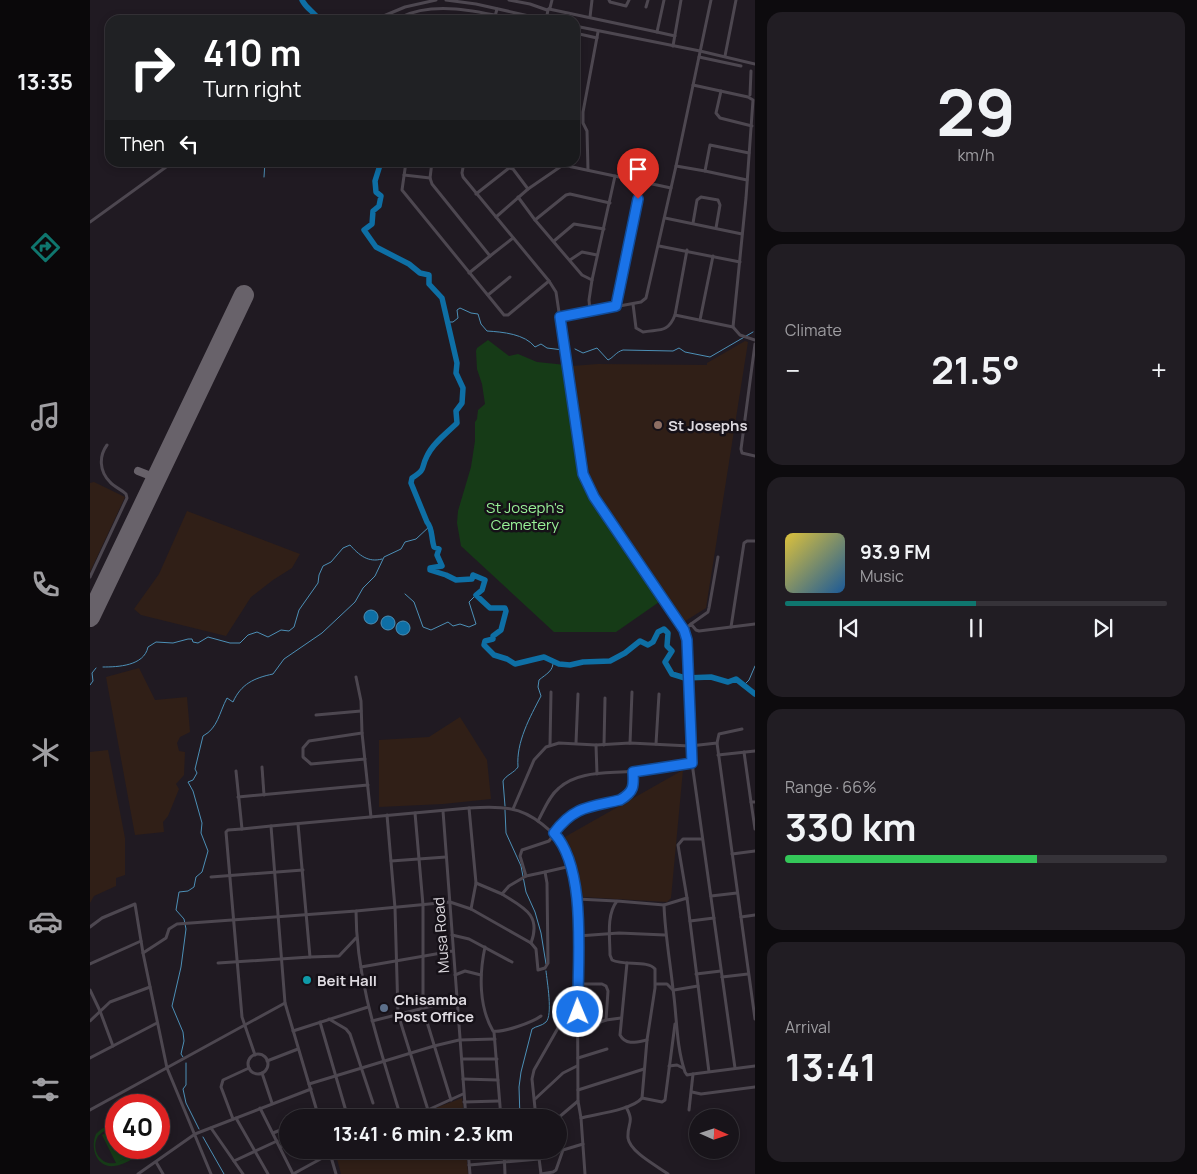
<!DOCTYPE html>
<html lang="en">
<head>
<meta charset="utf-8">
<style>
	:root { --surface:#18141a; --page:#211d23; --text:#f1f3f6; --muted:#9f9ea2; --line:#363339; --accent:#0f766e }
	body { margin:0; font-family:Manrope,sans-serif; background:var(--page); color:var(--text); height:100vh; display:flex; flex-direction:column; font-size:19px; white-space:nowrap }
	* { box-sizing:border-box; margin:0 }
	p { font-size:16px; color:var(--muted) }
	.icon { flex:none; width:28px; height:28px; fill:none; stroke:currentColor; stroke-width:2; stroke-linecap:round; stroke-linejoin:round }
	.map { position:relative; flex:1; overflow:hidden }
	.side { display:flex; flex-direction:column; gap:12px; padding:12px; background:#0d0b0e; width:442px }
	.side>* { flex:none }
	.guide { position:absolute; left:15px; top:15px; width:475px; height:152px; border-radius:15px; box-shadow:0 2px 8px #0003,0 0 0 1px var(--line); background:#202124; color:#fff; overflow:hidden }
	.needle { width:32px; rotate:93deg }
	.buttons { position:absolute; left:599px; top:1109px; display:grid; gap:10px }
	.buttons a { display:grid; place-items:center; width:50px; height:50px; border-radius:50%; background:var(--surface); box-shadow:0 2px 8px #0003,0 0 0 1px var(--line); font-size:25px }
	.speed { position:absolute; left:15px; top:1094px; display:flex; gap:10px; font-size:25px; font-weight:700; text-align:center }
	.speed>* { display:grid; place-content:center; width:65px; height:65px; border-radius:50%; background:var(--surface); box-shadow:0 2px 8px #0003,0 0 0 1px var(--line); line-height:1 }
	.speed .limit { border:8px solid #d22; background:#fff; color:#111 }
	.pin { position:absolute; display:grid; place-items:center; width:42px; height:42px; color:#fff; margin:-51px -21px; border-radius:50% 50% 50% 0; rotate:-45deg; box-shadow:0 0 5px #0007 }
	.pin .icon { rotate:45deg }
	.me { position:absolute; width:55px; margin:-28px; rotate:359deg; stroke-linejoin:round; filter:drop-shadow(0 0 4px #0008) }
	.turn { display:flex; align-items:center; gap:18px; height:105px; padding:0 15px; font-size:22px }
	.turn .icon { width:65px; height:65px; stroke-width:2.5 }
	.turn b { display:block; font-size:35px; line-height:42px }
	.then { display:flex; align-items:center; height:48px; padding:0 15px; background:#0003; gap:10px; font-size:19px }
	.big { font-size:38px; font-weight:700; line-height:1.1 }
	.side .tile { flex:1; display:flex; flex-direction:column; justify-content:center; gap:8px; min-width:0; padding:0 18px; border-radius:15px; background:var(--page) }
	.side .dial { align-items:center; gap:0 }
	.dial b { font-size:65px; line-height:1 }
	.song { display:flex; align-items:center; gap:15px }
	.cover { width:60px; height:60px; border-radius:8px; background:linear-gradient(135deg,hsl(50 70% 55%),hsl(210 70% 35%)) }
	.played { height:5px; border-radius:2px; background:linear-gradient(90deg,var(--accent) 50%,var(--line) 50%) }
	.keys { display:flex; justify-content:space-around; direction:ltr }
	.heat { display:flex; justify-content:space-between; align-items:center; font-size:28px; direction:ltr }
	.charge { height:8px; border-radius:4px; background:linear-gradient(90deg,#34c759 66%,var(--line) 0) }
	.trip { position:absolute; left:189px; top:1109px; width:288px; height:50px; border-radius:25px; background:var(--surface); box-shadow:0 2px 8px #0003,0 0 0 1px var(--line); font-weight:700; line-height:50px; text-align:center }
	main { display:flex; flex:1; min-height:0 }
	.menu { display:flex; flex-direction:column; width:90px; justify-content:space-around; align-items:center; background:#0a080a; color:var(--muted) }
	.menu .icon { width:35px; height:35px }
	.menu .active { color:var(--accent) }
	.menu b { font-size:22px; color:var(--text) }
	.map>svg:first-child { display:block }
</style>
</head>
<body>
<main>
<nav class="menu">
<b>13:35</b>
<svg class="icon active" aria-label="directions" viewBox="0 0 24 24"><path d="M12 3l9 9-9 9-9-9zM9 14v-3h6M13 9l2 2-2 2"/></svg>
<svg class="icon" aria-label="music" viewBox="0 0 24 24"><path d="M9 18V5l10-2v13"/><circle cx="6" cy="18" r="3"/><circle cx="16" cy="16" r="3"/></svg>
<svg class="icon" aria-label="phone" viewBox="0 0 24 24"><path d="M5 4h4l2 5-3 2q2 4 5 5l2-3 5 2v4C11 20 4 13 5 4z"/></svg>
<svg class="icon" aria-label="climate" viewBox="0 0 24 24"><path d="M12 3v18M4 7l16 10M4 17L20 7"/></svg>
<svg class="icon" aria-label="car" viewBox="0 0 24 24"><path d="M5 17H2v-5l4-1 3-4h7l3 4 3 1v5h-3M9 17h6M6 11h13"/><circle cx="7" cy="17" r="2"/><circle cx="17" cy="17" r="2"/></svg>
<svg class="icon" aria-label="filters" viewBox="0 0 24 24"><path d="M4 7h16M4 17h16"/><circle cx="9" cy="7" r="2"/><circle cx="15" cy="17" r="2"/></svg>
</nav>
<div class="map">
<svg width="665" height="1174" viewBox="0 0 665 1174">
	<rect width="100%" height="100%" fill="#201a22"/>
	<g fill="#301f17">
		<polygon points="655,341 658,342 616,608 592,623 501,485 482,366 508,364 617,365 617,363"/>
		<polygon points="4,482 35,497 0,572 0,483"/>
		<polygon points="97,511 210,554 202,568 183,580 161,597 136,636 51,615 44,609 69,574"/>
		<polygon points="49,668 65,700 97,697 100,732 90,737 87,743 89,751 95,752 94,775 86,784 89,789 78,816 73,822 74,832 45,835 16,677"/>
		<polygon points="370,717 397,760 401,799 353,804 289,807 289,740 339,737"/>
		<polygon points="18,750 35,838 35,875 26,878 26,886 4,896 0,903 0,752"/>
		<polygon points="593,770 581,898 577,902 493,897 485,860 473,838"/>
		<polygon points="372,1098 374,1117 322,1117"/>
		<polygon points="255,1150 376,1150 378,1174 251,1174 246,1155"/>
	</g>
	<g fill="#163b17">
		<polygon points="398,340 419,356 428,354 447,362 476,365 493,480 497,491 572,600 526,632 464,632 371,546 367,523 368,511 381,467 385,441 385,422 387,419 388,410 395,404 392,384 387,369 386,351 387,348"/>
		<path d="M 26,1122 L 26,1125 C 20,1128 13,1131 8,1136 C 0,1150 11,1166 26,1163 L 12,1135 L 26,1127 L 26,1148 L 54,1148 L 28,1162 L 56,1148 L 62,1148 C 51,1153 36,1165 24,1166 C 6,1168 0,1147 6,1134 C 11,1128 20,1125 26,1122 Z"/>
	</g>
	<g fill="#0e6fa5" stroke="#4c8fb6">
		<circle cx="281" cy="617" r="7"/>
		<circle cx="298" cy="623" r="7"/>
		<circle cx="313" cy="628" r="7"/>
	</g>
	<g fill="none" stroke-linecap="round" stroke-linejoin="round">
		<g stroke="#4c8fb6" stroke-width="1">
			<polyline points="174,177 175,162"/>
			<path d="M 358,322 L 363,322 L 368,318 L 367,310 L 370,308 L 381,313 L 388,314 L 391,324 L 397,331 C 413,332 435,334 445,347 L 451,344 L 457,348 L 473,350"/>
			<path d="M 485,349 L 493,353 L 507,348 L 518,360 C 524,357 526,352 533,350 L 583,351 L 589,348 L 595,352 L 620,357 L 663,332"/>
			<polyline points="315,594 324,602 333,627 341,630 358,622 363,626 370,624 379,627 386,624 379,602 386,595"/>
			<path d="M 13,667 C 28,667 54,666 58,647 L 66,642 L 83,643 L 98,639 L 102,639 L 103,642 L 108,643 L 118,637 L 140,643 L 150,643 L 158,635 L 167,632 L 178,637 L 191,630 L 199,631 L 204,627 L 209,610 L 228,583 L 229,575 L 233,566 L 241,562 L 253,548 L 260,545 C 269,555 278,563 292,559"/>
			<polyline points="0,685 3,681 2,673 6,668"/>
			<polyline points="654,685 659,680 665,666"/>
			<path d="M 415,806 L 413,781 C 416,775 424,773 428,767 C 426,742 440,717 451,696 L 448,687 L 449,680 C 456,674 464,671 463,661"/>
			<polyline points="415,810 416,833 431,866 436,892 445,912 451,933 456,964"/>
			<path d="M 93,1057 L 91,1054 L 94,1041 L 93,1032 L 82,1006 L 91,967 L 96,929 L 94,919 L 86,910 L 89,892 L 98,891 L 104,887 L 106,877 L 112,872 L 118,851 L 111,833 L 112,823 L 103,791 L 98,782 L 103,780 L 107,773 L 105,769 L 113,736 C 128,728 129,713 137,698 L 143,702 C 151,684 164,678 183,674 L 194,659 L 232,633 L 265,602 L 273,588 L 285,576 L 294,557 L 311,549 L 315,542 L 326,539 L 340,526"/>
			<polyline points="96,1063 96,1085 93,1089 96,1103 109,1129"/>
			<path d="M 430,1118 L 429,1087 L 431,1072 L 442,1029 C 446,1026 452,1026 456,1022 C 463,1015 457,981 456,971"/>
			<polyline points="113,1137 134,1174"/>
		</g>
		<g stroke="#0e6fa5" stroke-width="5.5">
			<path d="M 212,0 C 217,10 224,11 229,20"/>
			<path d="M 291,162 L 285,181 L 286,192 L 291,196 L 289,206 L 283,211 L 282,224 L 274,230 L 286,247 L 319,264 L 330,273 L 339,275 L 339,284 L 352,298 L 367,363 L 366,373 L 373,388 L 372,403 L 366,411 L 367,423 C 357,433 343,443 337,456 C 330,470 337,468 322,478 L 321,483 L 337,522 C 343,529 341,538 344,547 L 349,549 L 347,555 L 352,566 L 340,568 L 340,570 L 356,575 L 366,580 L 382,579 L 383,575 L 395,580 L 392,590 L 386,595 L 400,608 L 415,608 L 416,611 L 411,630 L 403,636 L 403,639 L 395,641 L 394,645 L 404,655 L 417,659 L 425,664 L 454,657 L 469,664 L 480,665 L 493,662 L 520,661 L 535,653 L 550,641 L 558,645 L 563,642 L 568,632 L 574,629 L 578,633 L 577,646 L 582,651 L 575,662 L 582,674 L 595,678 L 621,677 L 638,682 L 646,679 L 665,694"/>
		</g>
		<polyline stroke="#68626a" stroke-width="8" points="48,471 66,478"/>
		<polyline stroke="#68626a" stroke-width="20" points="0,617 154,295"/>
		<g stroke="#4d4750" stroke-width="3">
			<polyline points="356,0 386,4 457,20"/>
			<polyline points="419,0 440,4 457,10 460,8 462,0"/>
			<polyline points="519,0 520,2 536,6 539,0"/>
			<polyline points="574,0 567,32 585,36"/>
			<polyline points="556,7 558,0"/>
			<polyline points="459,9 567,32"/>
			<polyline points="500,17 502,0"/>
			<polyline points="284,20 315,7 346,0"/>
			<path d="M 311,20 L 311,17 C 345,0 392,12 427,20"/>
			<polyline points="404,20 407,9"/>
			<polyline points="456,20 458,10"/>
			<polyline points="485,26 610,51 665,64"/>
			<polyline points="485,33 507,38"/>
			<polyline points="583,46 591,0"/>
			<polyline points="635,56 646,0"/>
			<polyline points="609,57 651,66"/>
			<polyline points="603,85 658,97 663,100 656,198 643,327"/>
			<polyline points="631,91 626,113 630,118 662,126"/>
			<polyline points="660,95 661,71"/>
			<polyline points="316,162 312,190 414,315 418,315 459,281"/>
			<polyline points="342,162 340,178 342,184 400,256 423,238"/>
			<polyline points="374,162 372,173 373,177 459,281 466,292 493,474 504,497 594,630 597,640 602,763 645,1068"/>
			<polyline points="586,166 615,171"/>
			<polyline points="498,170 497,131 493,123 493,112 508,32"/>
			<polyline points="314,175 340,178"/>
			<polyline points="657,180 615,171 620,145 659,153"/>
			<polyline points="386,194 419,168 423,169 438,189"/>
			<polyline points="428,197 445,220"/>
			<polyline points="406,217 438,189 473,165 581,188"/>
			<polyline points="575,218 652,234"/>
			<polyline points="0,222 83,162"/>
			<polyline points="603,223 607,200 611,197 628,200 630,205 626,228"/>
			<polyline points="464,241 484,224 514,229"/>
			<polyline points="569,246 650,262"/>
			<polyline points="480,260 492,252 507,255"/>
			<polyline points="379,273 400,256"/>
			<polyline points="502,280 492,275 445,220 476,195 480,194 520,203"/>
			<polyline points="398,295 420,277"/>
			<path d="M 543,304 L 546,328 L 553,332 C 570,329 578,333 585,315 L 597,250"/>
			<polyline points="526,307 551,181"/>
			<polyline points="500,311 499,300 502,280 525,176"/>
			<polyline points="585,315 643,327 650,335 665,340"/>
			<polyline points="470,317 551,302 556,298 586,166 621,0"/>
			<polyline points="610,320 623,256"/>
			<polyline points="665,344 651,449 652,453 665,456"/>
			<path d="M 0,577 L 37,498 L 36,494 C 31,489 24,487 20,482 C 9,471 9,456 17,445"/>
			<polyline points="601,624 618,612 619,608 628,557"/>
			<polyline points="641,627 654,543 657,541 665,541"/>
			<polyline points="594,630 601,624 606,630 609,631 665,624"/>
			<polyline points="266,677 271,701 272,733 281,817"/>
			<polyline points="226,715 271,711"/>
			<polyline points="272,733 219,741 213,748 213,757 221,764 275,759"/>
			<polyline points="486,743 488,694"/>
			<polyline points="540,743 542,692"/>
			<polyline points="627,743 665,1019"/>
			<polyline points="566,744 569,694"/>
			<polyline points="460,745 461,692"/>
			<polyline points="506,745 507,774"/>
			<polyline points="514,745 515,698"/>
			<polyline points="654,752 661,802"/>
			<polyline points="628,755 665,751"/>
			<polyline points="172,767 174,795"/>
			<polyline points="146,771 152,829 181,826"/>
			<polyline points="148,797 278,785"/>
			<polyline points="665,802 661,802 665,829"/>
			<polyline points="423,809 444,760 456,747 469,743 506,745 540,743 600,746 627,743 629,734 652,729"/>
			<polyline points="353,811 376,1118"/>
			<polyline points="325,813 333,905 333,1009 361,1100"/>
			<polyline points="297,815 305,908 308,1014 338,1110"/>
			<path d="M 448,821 C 454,810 459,796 469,788 C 489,770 519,774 544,771 C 563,769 582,766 602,763"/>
			<polyline points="152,829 138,830 136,832 152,1017 165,1055"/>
			<polyline points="642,854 665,851"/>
			<polyline points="301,861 356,857"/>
			<polyline points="455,872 436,876 430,856 432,850 459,841 471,825 486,811 494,808 531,800 537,796 541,792 544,784 543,771"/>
			<polyline points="121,877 213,870"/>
			<polyline points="386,883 412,894 419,886 436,876"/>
			<path d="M 412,894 C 432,907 452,914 441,943"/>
			<polyline points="621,896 647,893"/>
			<polyline points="597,898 588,845 593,839 612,839"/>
			<polyline points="487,899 526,901"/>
			<polyline points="381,909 441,943 446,949 448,970 455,968 458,963 457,883 455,872 481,866"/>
			<path d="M 266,911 C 266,982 291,1050 311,1118"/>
			<polyline points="651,917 665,915"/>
			<polyline points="600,921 624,918"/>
			<polyline points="0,927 12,918 45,904 53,953 77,1068 121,1174"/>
			<polyline points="362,935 379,939 422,962"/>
			<polyline points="488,936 529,933 575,935"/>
			<path d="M 395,947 C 389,975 389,1007 403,1031 C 413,1033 443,1022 451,1016"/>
			<polyline points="53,953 76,938 79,929 87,924 266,911 360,902 381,909 386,883 379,808"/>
			<polyline points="220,957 249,956 266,938"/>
			<polyline points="128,963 220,957 208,824"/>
			<path d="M 537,963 L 530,1035 C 536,1046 547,1042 557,1040"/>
			<polyline points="0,964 51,941"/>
			<polyline points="271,967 363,951"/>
			<polyline points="606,974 631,971"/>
			<polyline points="365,975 375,971 391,975"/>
			<polyline points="632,977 658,974"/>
			<polyline points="488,984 512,984 516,986 518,991 516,1020"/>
			<polyline points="566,984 577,984 583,990"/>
			<polyline points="0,990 10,1011 23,1046"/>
			<polyline points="584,990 608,986"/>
			<polyline points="195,1003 229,1118"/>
			<polyline points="239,1019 256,1029 260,1034 283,1103"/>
			<polyline points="0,1021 20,1002 60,987"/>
			<polyline points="282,1021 366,1000"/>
			<polyline points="230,1022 258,1118"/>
			<polyline points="488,1030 516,1020 531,1018"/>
			<polyline points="203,1031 278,1007"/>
			<polyline points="404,1032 411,1118"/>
			<circle cx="168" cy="1064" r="10"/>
			<polyline points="0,1058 67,1023"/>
			<polyline points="488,1058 517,1049"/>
			<polyline points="372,1059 407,1059"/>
			<polyline points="177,1061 208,1049"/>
			<polyline points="579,1066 587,1065 593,1068"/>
			<path d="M 619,1072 L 597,898 L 574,905 C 575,934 580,961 583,989 C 587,1016 586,1046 595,1072 L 597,1075 L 603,1074 L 665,1066"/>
			<polyline points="172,1073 182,1103"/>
			<polyline points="373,1079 408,1080"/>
			<polyline points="219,1084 344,1046 369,1040 405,1039"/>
			<polyline points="488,1090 554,1069"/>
			<polyline points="602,1092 611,1094 665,1087"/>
			<polyline points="552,1098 572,1102 575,1100 585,1024"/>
			<polyline points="445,1099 473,1073 487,1066"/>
			<polyline points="374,1102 409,1101"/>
			<path d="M 536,1107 C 545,1123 537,1123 538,1138 C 540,1152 567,1166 578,1174"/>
			<polyline points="170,1108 203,1174"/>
			<path d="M 0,1110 L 195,1003 L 181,826 L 379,808 C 393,807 407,806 421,809 C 433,811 443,817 452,824 C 479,844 483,867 487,899 L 488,1101 L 491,1118 L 495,1174"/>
			<polyline points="599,1110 603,1074"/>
			<polyline points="146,1118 178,1174"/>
			<polyline points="320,1118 373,1094"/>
			<polyline points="446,1118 442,1079 444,1070 476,1014 488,1012"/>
			<polyline points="468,1118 488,1101"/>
			<path d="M 491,1118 C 506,1114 542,1110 552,1098 L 557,1040 L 565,988 L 565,969 C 558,960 534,966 522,960 L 520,955 C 520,938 516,915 527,901 L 574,905"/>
			<polyline points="143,1119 131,1087 133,1080 159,1068"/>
			<polyline points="121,1128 153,1174"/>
			<polyline points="183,1133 193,1129 198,1130"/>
			<polyline points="190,1147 198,1144"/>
			<polyline points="239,1150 246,1174"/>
			<polyline points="378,1150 380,1174"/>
			<polyline points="414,1150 415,1174"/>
			<polyline points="448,1150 451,1174"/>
			<polyline points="144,1161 187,1141"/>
			<polyline points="66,1162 73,1174"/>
			<polyline points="379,1165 449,1159"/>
			<polyline points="48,1174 105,1134 221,1089"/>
			<polyline points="203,1174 247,1150"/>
			<polyline points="451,1174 463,1172 466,1170 473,1150 493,1144"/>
		</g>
	</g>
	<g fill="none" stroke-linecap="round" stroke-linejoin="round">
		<g stroke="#114b97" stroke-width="12">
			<path id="route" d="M 488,1012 C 487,963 498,870 464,833 C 484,806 500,807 530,800 C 544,792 544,786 543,772 L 602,763 L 597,640 L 594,630 L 504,497 L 493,474 L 470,317 L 526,306 L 548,199"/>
		</g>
		<use href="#route" stroke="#1a73e8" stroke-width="9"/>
	</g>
	<circle fill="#8d6e63" stroke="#161118" stroke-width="2" cx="568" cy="425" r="5"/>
	<circle fill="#0f9aa8" stroke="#161118" stroke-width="2" cx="217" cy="980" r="5"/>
	<circle fill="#5c6f8a" stroke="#161118" stroke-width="2" cx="294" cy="1008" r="5"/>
	<g text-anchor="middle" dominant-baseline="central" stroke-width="5" stroke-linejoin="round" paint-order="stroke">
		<g font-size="15" font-weight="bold" fill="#ddd9df" stroke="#161118" text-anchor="start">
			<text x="578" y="425">St Josephs</text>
			<text x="227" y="980">Beit Hall</text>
			<text x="304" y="999">Chisamba<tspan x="304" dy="17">Post Office</tspan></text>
		</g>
		<g font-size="15" fill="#98f097" stroke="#161118">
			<text x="435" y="507">St Joseph's<tspan x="435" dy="17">Cemetery</tspan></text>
		</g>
		<g font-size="15" fill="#ddd9df" stroke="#161118">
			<text transform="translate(351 935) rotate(-94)">Musa Road</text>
		</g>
	</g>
</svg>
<div class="buttons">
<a><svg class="needle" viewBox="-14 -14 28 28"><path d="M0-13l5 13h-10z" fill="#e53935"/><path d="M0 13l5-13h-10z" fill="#9f9ea2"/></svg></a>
</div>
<div class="speed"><div class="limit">40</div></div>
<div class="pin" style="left:548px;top:199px;background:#d93025"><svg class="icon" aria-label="arrive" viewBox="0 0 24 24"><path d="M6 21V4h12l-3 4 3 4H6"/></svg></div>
<svg class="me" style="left:488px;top:1012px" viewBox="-20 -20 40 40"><circle r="17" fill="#1a73e8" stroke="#fff" stroke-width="3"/><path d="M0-11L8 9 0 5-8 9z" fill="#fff"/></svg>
<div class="trip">13:41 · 6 min · 2.3 km</div>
<div class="guide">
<div class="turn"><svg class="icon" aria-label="right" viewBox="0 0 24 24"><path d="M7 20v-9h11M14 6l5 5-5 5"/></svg><div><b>410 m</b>Turn right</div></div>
<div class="then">Then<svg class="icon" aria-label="left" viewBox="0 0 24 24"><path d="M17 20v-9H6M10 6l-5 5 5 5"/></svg></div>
</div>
</div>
<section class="side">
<div class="tile dial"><b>29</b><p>km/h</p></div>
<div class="tile"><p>Climate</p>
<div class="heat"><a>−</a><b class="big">21.5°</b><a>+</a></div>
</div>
<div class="tile">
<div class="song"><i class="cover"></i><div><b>93.9 FM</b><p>Music</p></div></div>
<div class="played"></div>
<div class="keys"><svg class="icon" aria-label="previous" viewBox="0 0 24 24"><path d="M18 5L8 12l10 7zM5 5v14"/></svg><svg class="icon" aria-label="pause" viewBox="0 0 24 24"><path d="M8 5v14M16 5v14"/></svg><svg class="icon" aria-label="next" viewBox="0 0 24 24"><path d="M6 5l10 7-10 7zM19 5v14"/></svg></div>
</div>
<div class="tile"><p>Range · 66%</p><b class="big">330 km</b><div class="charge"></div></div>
<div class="tile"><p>Arrival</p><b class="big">13:41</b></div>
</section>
</main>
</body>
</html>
